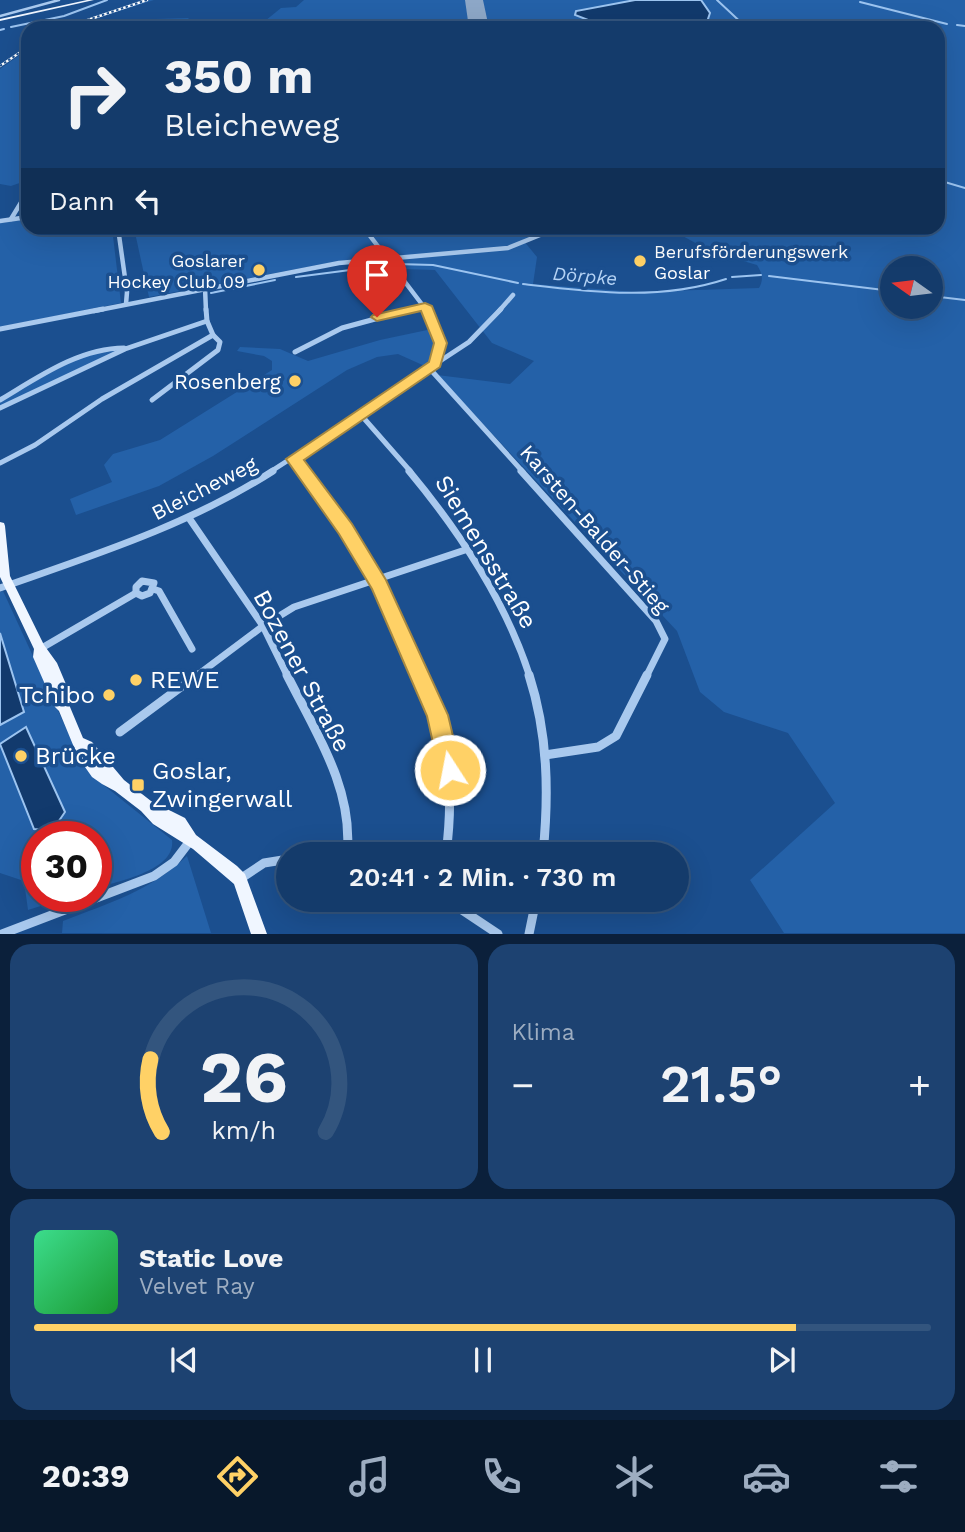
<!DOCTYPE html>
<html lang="de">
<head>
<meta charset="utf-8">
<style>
	:root { --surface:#143b6b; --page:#1d4271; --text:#f1f3f6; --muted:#9dadc1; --line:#33557e; --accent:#ffd166 }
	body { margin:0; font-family:"Work Sans",sans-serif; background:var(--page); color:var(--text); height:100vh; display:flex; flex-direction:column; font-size:26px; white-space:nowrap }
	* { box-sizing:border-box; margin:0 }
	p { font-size:23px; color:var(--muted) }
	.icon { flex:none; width:38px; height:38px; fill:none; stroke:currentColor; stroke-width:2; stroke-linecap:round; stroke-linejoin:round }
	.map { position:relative; height:934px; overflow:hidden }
	.panel { display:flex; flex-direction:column; gap:10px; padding:10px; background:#0b203b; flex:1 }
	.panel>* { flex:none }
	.hud { position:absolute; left:21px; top:21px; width:924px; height:214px; border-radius:21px; box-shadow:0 7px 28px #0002,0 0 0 2px var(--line); background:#143b6b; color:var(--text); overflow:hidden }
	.needle { width:46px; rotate:284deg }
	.fabs { position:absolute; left:880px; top:256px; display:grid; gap:14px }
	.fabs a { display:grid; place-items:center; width:63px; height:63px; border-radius:50%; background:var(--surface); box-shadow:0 7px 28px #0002,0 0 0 2px var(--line); font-size:35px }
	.speed { position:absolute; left:21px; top:821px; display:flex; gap:14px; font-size:35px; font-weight:700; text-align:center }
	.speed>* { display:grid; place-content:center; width:91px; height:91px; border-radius:50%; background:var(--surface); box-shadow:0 7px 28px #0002,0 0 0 2px var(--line); line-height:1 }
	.speed .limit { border:10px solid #d22; background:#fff; color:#111 }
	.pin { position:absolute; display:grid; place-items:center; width:60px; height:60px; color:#fff; margin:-72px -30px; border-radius:50% 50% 50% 0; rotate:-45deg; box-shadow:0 0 7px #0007 }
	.pin .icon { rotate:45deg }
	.me { position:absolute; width:77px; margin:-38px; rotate:349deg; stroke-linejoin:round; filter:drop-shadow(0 0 5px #0008) }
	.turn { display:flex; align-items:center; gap:24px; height:147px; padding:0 28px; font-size:32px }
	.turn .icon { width:91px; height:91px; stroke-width:2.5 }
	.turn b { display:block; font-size:49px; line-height:60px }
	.then { display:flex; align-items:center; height:66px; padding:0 28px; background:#0003; gap:14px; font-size:26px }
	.big { font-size:52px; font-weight:600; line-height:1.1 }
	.panel .tile { flex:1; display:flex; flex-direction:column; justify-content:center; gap:10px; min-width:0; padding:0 24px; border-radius:21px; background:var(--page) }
	.panel .dial { align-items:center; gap:0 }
	.dial svg { height:182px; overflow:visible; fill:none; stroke:var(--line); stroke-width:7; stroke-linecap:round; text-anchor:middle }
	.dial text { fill:var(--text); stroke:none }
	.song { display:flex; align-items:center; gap:21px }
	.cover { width:84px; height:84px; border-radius:10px; background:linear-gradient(135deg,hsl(150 70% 55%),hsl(130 70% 35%)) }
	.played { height:7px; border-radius:4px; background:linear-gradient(90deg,var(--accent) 85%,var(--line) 85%) }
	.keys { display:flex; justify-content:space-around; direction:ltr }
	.heat { display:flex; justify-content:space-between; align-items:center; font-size:38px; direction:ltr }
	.panel .tiles { flex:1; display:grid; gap:10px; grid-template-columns:1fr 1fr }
	.tile:last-child { grid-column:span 2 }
	.trip { position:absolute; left:276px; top:842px; width:413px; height:70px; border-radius:35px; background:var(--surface); box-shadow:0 7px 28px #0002,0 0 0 2px var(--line); font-weight:600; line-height:70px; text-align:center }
	.tabs { display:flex; height:112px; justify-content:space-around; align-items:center; background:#08182b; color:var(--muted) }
	.tabs .icon { width:49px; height:49px }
	.tabs .on { color:var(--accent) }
	.tabs b { font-size:32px; color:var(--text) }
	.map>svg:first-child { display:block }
</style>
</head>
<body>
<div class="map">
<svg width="965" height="934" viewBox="0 0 965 934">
	<rect width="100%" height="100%" fill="#1b4f8f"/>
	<g fill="#2461a8" fill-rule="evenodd">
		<polygon points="150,0 154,0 88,21 189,18 178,28 66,28 101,14"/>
		<polygon points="304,0 635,0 575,15 609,28 180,28 187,22 260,25 281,8 296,7"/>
		<path d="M 701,0 L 965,0 L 965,933 L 784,933 L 750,880 L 835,803 L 788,733 L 724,712 L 700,692 L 677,631 L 437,375 L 510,384 L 534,361 L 492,343 L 435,270 L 402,269 L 395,260 L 380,256 L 339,261 L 149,297 L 134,228 L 564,228 L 523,240 L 537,257 L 533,284 L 635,292 L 759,288 C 764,279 762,273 757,265 L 712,252 L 668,228 L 938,228 L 938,28 L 942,26 L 916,20 L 914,28 L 717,28 L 708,19 ZM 892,268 L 931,268 L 931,306 L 892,306 Z"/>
		<polygon points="28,49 28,180 11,186 0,184 0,69"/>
		<polygon points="28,219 28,228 112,228 121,303 0,327 0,223"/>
		<path d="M 432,329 C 437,344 438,355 427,367 L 398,354 L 377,357 L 347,370 L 213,456 L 159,486 L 76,515 L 70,499 L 112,482 L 104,465 L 113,454 L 160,440 L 272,370 L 272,361 L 264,356 L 237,351 L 240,347 L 280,349 L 308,361 L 380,340 Z"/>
		<polygon points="125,349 0,408 0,400 84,355"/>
		<path d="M 3,591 L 78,754 L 96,779 L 172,840 C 176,870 119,881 96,888 L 96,836 L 37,836 L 37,896 L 72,896 L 28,910 L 24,881 L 0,873 L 0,744 L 34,829 L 26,727 L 0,744 L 0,725 L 23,711 L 0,633 L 0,592 Z"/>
		<path d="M 187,856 L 211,933 L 62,933 L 63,921 C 109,903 150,891 187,856 Z"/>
	</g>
	<g fill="#123a6d" stroke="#9cc4f0" stroke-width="2">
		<polygon points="635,0 701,0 710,13 708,19 717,28 609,28 575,15 576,11"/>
		<polygon points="0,633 24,712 0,725"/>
		<polygon points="26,727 65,812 52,831 34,829 0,744"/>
	</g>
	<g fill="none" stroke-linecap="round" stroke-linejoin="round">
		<g stroke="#9cc4f0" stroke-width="2">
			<polyline points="717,0 747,28"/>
			<polyline points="860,2 947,24"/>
			<polyline points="957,25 965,26"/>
			<polyline points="11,27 64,16 107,0"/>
			<polyline points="0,30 4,29"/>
			<polyline points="938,180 965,188"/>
			<polyline points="397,264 433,265 518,283"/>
			<polyline points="769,276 892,291"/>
			<polyline points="296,277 389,265"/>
			<polyline points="732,277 761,275"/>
			<path d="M 523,284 C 591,292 660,301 726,279"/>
			<polyline points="211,293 275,280"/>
			<polyline points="931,296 965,300"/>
		</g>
		<polygon fill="#8da7c7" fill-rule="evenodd" points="465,0 483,0 489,28 469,28"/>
		<polyline stroke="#a9c9ee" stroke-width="2.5" points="0,16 59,0"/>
		<g stroke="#a9c9ee" stroke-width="4.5">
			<polyline points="11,219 28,191"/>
			<polyline points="0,221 28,217"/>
			<polyline points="118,228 127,292 126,304"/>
			<polyline points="364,228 427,311"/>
			<polyline points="205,288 206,311"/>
			<polyline points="94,311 339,263 508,248 545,233 570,228"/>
			<polyline points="405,311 425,306"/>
			<polyline points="499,311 513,295"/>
		</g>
		<g stroke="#a9c9ee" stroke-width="5">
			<polyline points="0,329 103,309"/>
			<polyline points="295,352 342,328 412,309"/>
			<polyline points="437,363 469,342 501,309"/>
			<polyline points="430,369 523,472"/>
			<path d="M 0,400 C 37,378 79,348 124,348"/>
			<polyline points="152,400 218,350 220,342 213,335"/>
			<polyline points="0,408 125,349 207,321"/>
			<polyline points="361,415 411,472"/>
			<polyline points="294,459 305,472"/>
			<polyline points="0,463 35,445 102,399 213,335 207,321 206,309"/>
			<path d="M 270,472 L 433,367 C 441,346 438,329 426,309"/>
		</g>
		<g stroke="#a9c9ee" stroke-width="7">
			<path d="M 304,471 C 355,532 388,605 420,677"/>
			<path d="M 409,471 C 459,531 506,602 530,677"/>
			<polyline points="521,471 656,621 665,639 646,677"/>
			<polyline points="189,518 263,626 288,677"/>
			<polygon points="142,581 154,583 150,593 142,596 136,593 136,587"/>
			<path d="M 0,588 C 94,555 189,525 273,471"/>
			<polyline points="153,589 159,591 192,649"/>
			<polyline points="40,649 136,593"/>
			<polyline points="195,677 263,626 294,607 465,550"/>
		</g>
		<g stroke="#a9c9ee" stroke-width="9">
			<path d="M 287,675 C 315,731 354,789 347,854"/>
			<path d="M 419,675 C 448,738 455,785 446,854"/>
			<path d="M 529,675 C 548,734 549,793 543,854"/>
			<polyline points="120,732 197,675"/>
			<polyline points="545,755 598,747 616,736 647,675"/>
			<polyline points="240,879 264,863 289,859"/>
			<polyline points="447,900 498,934"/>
			<polyline points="2,934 154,876 174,862 190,841"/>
			<polyline points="529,934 536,900"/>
		</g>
		<g fill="#f0f6ff" fill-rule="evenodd">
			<polygon points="87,0 94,0 0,21 0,19"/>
			<polygon points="0,522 4,523 5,526 10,576 44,645 57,663 68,689 70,707 83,738 92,742 124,780 151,801 185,818 196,835 237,866 245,874 267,934 251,934 234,884 193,849 153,824 141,811 115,791 102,784 92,777 78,757 59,711 55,707 33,657 34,649 0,577"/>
		</g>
		<g stroke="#fff" stroke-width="2.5">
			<g id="rail">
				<polyline points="64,28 147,0"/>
				<polyline points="0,66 28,47"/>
			</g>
		</g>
		<use href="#rail" stroke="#1b4f8f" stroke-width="2" stroke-dasharray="2.5" stroke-linecap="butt"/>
	</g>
	<polygon fill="#ffd166" stroke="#a68842" stroke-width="2" points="425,303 432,306 447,343 440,367 304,460 352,524 386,580 448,715 461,770 458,778 450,781 442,778 439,770 427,716 372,589 339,534 286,459 429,362 434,343 421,311 377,321 371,317 373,315"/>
	<g fill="#ffd166" stroke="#1b4f8f" stroke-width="2.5">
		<circle cx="640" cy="261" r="7"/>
		<circle cx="259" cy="270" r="7"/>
		<circle cx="295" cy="381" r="7"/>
		<circle cx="136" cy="680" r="7"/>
		<circle cx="109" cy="695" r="7"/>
		<circle cx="21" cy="756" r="7"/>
		<rect x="131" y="778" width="14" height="14" rx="3.5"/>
	</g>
	<g text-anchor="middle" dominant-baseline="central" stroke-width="7" stroke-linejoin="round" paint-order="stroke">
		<g font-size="18" fill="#fff" stroke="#1b4f8f" text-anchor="start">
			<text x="654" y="251">Berufsförderungswerk<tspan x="654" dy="21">Goslar</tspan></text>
			<text x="245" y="260" text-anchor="end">Goslarer<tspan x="245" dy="21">Hockey Club 09</tspan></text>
		</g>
		<g font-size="19" font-style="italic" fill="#b5d3f5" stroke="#1b4f8f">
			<text transform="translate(585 276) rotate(5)">Dörpke</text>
		</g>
		<g font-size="21" fill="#fff" stroke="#1b4f8f" text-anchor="end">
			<text x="281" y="381">Rosenberg</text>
		</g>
		<g font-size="21" fill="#fff" stroke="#1b4f8f">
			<text transform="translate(204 488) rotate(-27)">Bleicheweg</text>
			<text transform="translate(595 529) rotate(49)">Karsten-Balder-Stieg</text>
		</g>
		<g font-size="24" fill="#fff" stroke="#1b4f8f">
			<text transform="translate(486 552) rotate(59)">Siemensstraße</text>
			<text transform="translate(302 671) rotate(62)">Bozener Straße</text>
		</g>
		<g font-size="24" fill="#fff" stroke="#1b4f8f" text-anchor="start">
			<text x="150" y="680">REWE</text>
			<text x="95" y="695" text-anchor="end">Tchibo</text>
			<text x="35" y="756">Brücke</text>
			<text x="152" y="771">Goslar,<tspan x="152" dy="28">Zwingerwall</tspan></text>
		</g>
	</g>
</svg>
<div class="fabs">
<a><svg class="needle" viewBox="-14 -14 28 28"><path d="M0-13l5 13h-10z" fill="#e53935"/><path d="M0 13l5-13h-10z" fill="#9dadc1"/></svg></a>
</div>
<div class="speed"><div class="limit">30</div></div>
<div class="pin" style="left:377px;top:317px;background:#d93025"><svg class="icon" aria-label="arrive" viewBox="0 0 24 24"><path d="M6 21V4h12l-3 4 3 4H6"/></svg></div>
<svg class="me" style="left:450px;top:770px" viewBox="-20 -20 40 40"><circle r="17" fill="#ffd166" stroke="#fff" stroke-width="3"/><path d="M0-11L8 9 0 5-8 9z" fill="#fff"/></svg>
<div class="trip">20:41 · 2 Min. · 730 m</div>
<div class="hud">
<div class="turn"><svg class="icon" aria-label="right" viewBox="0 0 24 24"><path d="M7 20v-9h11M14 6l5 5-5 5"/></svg><div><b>350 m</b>Bleicheweg</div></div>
<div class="then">Dann<svg class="icon" aria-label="left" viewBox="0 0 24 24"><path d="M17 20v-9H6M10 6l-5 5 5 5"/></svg></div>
</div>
</div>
<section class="panel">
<div class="tiles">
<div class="tile dial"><svg viewBox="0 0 100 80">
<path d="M14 69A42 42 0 1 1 86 69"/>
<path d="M14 69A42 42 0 0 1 9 37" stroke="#ffd166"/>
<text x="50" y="56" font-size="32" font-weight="700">26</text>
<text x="50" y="72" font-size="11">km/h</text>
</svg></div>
<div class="tile"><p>Klima</p>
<div class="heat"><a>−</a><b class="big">21.5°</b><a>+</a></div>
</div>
<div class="tile">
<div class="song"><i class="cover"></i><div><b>Static Love</b><p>Velvet Ray</p></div></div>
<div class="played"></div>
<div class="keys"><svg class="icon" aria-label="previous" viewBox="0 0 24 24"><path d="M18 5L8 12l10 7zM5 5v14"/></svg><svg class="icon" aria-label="pause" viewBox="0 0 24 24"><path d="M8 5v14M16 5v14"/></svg><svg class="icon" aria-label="next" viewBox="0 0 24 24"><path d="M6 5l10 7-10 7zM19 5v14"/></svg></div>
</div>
</div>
</section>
<nav class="tabs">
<b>20:39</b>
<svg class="icon on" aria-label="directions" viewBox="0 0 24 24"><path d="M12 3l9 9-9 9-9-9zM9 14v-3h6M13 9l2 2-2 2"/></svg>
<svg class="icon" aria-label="music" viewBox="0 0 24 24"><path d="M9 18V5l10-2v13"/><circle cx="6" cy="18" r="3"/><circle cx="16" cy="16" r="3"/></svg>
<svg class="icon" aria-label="phone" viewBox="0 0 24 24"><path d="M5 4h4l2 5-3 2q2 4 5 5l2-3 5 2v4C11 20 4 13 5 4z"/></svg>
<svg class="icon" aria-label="climate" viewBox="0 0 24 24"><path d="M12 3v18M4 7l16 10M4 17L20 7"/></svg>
<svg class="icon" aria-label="car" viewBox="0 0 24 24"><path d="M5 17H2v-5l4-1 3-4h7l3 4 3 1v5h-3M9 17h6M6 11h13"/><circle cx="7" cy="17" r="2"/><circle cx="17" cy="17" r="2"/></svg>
<svg class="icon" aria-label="filters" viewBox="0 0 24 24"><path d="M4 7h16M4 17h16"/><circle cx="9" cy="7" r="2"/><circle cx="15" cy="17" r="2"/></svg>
</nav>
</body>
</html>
